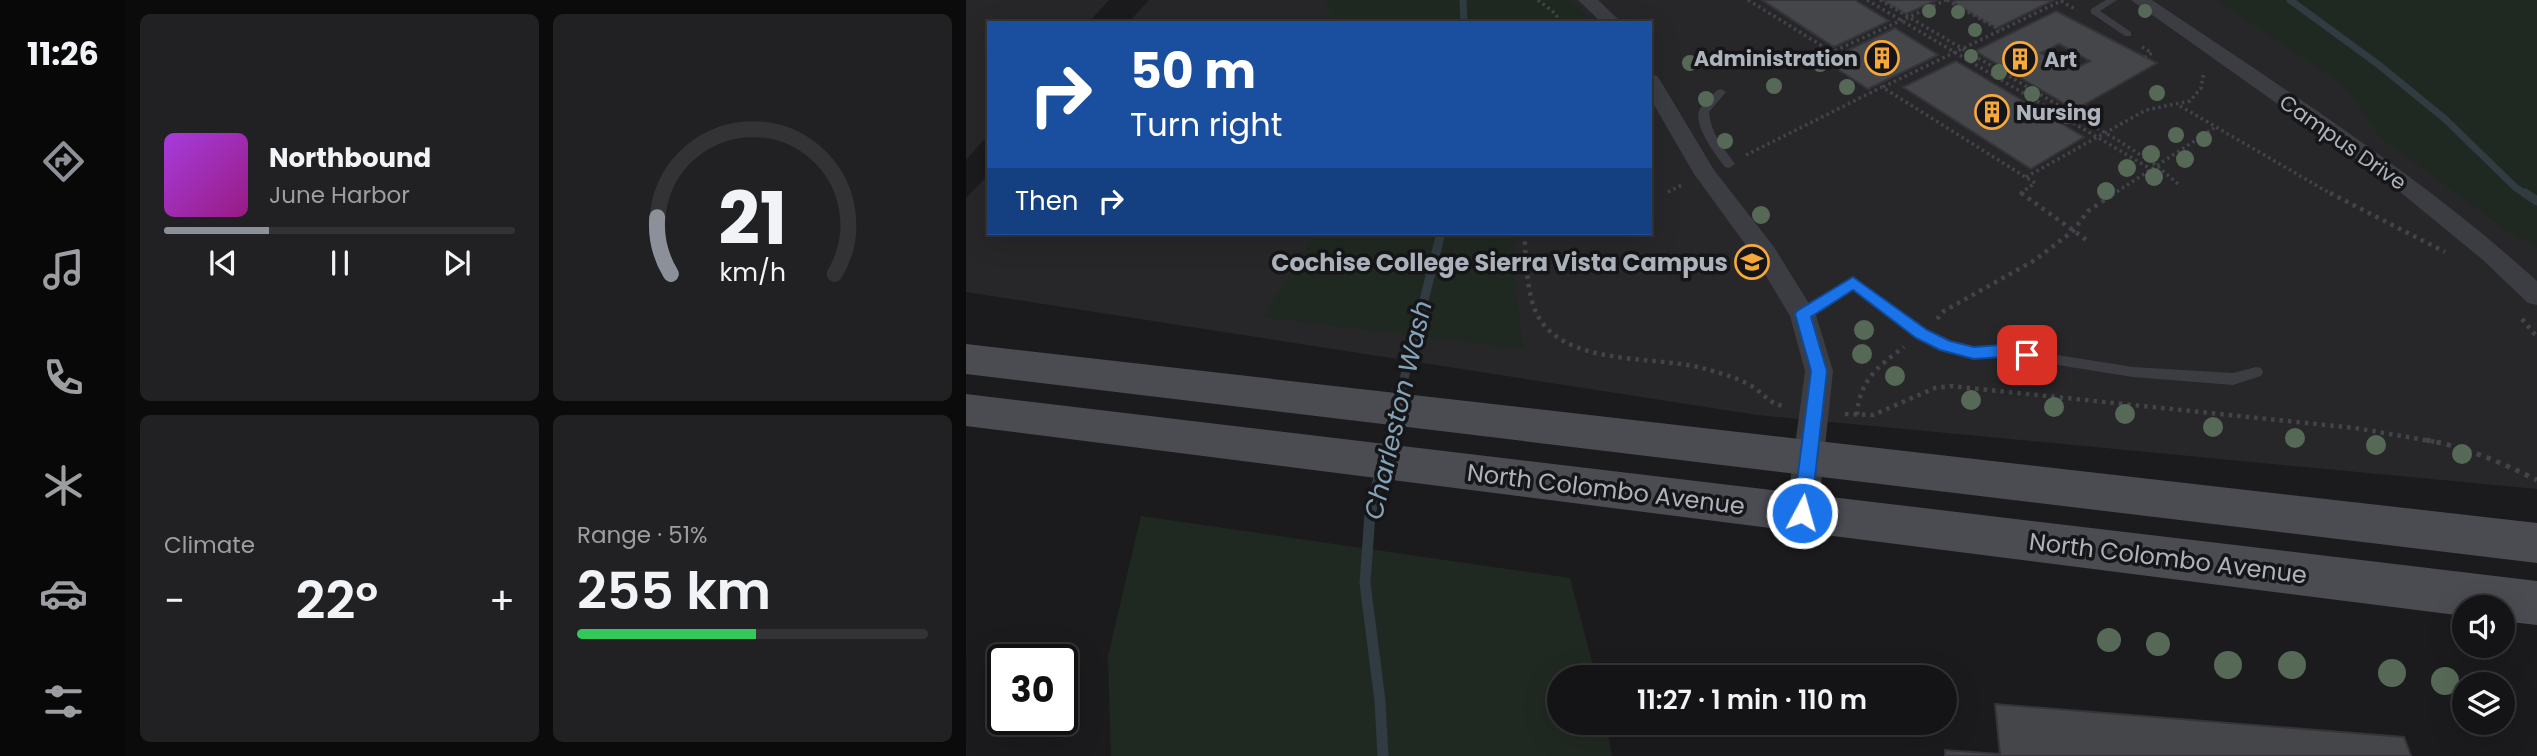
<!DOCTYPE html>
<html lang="en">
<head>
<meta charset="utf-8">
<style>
	:root { --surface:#141416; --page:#212123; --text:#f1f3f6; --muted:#9d9ea1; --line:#333335; --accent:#8c9099 }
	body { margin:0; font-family:Poppins,sans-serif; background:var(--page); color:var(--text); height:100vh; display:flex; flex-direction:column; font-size:26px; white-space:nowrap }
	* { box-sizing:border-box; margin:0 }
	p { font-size:23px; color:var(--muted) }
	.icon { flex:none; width:38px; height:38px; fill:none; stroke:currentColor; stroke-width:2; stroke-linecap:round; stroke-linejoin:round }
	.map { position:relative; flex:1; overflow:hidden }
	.drawer { display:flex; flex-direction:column; gap:14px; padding:14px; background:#0b0b0c; width:840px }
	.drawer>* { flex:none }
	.guide { position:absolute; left:21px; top:21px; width:665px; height:214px; border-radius:0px; box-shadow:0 7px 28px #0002,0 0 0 2px var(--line); background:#1a4fa0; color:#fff; overflow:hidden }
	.buttons { position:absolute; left:1486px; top:595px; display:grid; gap:14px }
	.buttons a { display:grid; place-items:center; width:63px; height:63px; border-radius:50%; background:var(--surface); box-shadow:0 7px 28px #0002,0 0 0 2px var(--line); font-size:35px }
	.speed { position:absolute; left:21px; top:644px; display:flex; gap:14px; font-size:35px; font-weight:700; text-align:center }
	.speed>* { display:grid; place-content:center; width:91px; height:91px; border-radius:50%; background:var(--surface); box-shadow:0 7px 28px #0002,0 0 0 2px var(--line); line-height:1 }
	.speed .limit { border:4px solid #111; border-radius:10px; background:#fff; color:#111 }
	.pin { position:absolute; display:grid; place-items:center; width:60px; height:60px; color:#fff; margin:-30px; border-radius:14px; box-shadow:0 4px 10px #0006 }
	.me { position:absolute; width:77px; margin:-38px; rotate:6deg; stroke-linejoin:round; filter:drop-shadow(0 0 5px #0008) }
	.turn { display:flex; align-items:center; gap:24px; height:147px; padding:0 28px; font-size:32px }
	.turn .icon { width:91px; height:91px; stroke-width:2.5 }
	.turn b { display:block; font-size:49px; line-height:60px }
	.then { display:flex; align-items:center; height:66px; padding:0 28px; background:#0003; gap:14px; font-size:26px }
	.big { font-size:52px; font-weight:600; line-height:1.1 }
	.drawer .widget { flex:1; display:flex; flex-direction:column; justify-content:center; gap:10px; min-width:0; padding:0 24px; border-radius:10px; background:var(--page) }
	.drawer .dial { align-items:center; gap:0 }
	.dial svg { height:182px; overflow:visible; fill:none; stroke:var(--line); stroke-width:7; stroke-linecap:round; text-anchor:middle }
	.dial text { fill:var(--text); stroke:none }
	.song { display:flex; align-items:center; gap:21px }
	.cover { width:84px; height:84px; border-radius:10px; background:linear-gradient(135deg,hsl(280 70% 55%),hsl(310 70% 35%)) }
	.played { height:7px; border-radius:4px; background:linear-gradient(90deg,var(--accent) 30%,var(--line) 30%) }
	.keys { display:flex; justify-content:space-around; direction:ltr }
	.heat { display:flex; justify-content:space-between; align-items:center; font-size:38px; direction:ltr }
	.charge { height:10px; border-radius:5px; background:linear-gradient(90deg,#34c759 51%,var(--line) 0) }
	.drawer .tiles { flex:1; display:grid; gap:14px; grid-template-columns:repeat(2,1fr) }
	.trip { position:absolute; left:581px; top:665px; width:410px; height:70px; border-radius:35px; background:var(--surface); box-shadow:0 7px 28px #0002,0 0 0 2px var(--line); font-weight:600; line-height:70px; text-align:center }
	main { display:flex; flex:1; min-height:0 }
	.dock { display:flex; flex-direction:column; width:126px; justify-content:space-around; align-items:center; background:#080809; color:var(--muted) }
	.dock .icon { width:49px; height:49px }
	.dock .selected { color:var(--accent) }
	.dock b { font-size:32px; color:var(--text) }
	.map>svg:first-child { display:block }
</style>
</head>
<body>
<main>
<nav class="dock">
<b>11:26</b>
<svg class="icon selected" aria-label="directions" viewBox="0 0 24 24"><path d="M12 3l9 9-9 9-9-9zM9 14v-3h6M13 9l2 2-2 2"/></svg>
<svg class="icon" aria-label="music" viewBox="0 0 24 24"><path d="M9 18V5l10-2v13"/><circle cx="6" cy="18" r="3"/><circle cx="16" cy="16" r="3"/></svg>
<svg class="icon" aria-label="phone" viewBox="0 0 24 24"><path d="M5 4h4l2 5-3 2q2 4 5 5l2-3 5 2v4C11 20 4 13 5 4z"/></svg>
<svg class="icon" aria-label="climate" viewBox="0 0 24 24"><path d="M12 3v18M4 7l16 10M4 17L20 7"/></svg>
<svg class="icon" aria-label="car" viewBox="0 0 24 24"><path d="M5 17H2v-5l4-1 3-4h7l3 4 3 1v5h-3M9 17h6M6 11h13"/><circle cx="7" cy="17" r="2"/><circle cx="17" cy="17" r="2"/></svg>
<svg class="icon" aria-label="filters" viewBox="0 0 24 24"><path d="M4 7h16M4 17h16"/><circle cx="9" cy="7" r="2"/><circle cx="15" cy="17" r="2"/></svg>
</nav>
<section class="drawer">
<div class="tiles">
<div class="widget">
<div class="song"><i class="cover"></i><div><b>Northbound</b><p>June Harbor</p></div></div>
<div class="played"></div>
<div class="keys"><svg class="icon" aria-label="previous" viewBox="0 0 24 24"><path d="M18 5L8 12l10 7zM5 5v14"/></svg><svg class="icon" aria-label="pause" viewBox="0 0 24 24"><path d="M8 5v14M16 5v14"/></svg><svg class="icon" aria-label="next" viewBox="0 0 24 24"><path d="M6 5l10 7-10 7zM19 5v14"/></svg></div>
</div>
<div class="widget dial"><svg viewBox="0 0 100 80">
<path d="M14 69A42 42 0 1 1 86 69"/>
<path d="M14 69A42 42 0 0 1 8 44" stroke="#8c9099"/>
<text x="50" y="56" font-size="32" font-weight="700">21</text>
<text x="50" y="72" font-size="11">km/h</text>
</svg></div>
<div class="widget"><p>Climate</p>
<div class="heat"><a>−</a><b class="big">22°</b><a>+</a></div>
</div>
<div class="widget"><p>Range · 51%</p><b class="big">255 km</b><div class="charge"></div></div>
</div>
</section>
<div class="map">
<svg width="1571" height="756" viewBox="0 0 1571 756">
	<rect width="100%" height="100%" fill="#1b1b1d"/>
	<g fill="#27272a">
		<polygon points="0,0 143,0 122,23 23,23 23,134 0,160"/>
		<polygon points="183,0 1571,0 1571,489 791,415 0,292 0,198 23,174 23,233 684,233 684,23 162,23"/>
	</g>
	<g fill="#202921">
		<polygon points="358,0 603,0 612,7 624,23 371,23"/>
		<polygon points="1251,0 1571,0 1571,248 1540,230 1415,138 1380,87"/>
		<polygon points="351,233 549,233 549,284 558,349 296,317"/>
		<polygon points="175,516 604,578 630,677 593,677 593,723 640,723 646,756 145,756 142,656"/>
	</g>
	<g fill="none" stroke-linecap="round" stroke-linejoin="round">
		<g stroke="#303b42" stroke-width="7">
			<polyline points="497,0 498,23"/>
			<polyline points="1324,0 1413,65 1479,119 1549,187 1561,195"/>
		</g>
		<g stroke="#303b42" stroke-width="9">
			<polyline points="1559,193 1571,201"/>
			<polyline points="422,442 475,233"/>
		</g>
		<g stroke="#303b42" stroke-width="11">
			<polyline points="419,454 422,440"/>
			<polyline points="415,469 404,514 399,583 414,701 417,756"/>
		</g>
	</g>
	<g fill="#45464a" stroke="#353539" stroke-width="2" fill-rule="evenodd">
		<polygon points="796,0 889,0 923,21 868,47"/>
		<polygon points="916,0 971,0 940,14"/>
		<polygon points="991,0 1088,0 1031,28 986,2"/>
		<path d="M 1090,11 L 1179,57 L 1191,63 L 1109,110 L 1009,51 ZM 1093,44 L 1124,61 L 1107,70 L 1075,53 Z"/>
		<polygon points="929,28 972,55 902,89 859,61"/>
		<polygon points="990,61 1118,137 1065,169 937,87"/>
		<polygon points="1029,704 1438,737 1445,756 979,756 979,750 1034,754"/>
	</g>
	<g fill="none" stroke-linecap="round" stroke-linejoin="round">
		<g stroke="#424449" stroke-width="3.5" stroke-dasharray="2.5 3.5" stroke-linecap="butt">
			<polyline points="572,0 590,14 593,23"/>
			<polyline points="782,0 866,52 980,0"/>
			<polyline points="901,0 1183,168"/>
			<polyline points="914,0 1153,141 1190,165 1212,184"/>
			<polyline points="981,0 1034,30"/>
			<polyline points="1095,1 1111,10"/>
			<polyline points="1176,47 1186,53 1179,57"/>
			<polyline points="917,87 1097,0"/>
			<polyline points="1214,106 1367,195"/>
			<polyline points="780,155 916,87 1069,183 1055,193 1058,195"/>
			<polyline points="1060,177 1180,110 1224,101 1235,88 1238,72"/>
			<polyline points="702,192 718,184"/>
			<polyline points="1146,195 1248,128"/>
		</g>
		<g stroke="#424449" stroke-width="4.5" stroke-dasharray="3.5 5" stroke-linecap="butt">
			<polyline points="1055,193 1122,241"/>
			<polyline points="1364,193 1479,252"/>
			<path d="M 558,233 C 560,254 560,277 565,297 C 580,369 681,354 736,368 C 753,373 771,377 787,387 C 798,394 804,404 818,406"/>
			<polyline points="971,319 978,311 1069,260 1107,231 1122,211 1149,193"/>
			<polyline points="1556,319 1571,337"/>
			<polyline points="879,414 907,415 969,388 984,386 1389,428 1470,442"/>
			<path d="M 891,415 C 893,381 912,366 938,347"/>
		</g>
		<path stroke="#424449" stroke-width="5" stroke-dasharray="4.5 6" stroke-linecap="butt" d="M 1460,440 C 1500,447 1534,462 1571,480"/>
		<g fill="#3c3d42" fill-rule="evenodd">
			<polygon points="1140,0 1151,0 1134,11 1165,32 1165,36 1159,36 1125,13 1125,9"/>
			<path d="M 755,89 L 760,92 L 743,112 C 745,134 757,147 769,164 L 763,168 L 759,167 C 750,155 728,127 733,111 C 736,104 746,96 751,90 Z"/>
			<polygon points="887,278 960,330 983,342 1008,348 1034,346 1167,367 1267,373 1290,367 1295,368 1297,372 1295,376 1267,385 1167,377 1034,356 1008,358 975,350 950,338 887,289 842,318 832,318 830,315 832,312"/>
		</g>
		<g fill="#3c3d42" fill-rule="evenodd">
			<polygon points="612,0 632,0 656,23 636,23"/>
			<path d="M 1165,0 L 1186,0 C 1318,89 1453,174 1571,281 L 1571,305 L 1562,303 L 1517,260 L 1422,182 Z"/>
			<polygon points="684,74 691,76 694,80 748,170 808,247 850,315 867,371 852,513 847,523 836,527 825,523 820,513 839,371 824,316 790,259 728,174 684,98"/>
		</g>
		<g fill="#4a4c52" fill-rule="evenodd">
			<polygon points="0,344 1571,523 1571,563 0,374"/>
			<polygon points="0,394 1571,581 1571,625 1536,621 1536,607 1498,607 1498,616 0,426"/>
		</g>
	</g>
	<g fill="#556956">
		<circle cx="963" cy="11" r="7"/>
		<circle cx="1179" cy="11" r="7"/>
		<circle cx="992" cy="12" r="7"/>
		<circle cx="1009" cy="30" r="7"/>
		<circle cx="1005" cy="56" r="7"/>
		<circle cx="1103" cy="59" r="7"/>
		<circle cx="724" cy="63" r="8"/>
		<circle cx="854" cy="64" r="8"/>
		<circle cx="1033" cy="72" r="8"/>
		<circle cx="808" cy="86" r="8"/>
		<circle cx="881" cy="87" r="8"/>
		<circle cx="1191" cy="93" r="8"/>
		<circle cx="1066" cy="94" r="8"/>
		<circle cx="740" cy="99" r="8"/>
		<circle cx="1102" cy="116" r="8"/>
		<circle cx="1210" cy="135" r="8"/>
		<circle cx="1238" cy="139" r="8"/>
		<circle cx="759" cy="141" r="8"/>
		<circle cx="1185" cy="154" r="9"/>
		<circle cx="1219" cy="159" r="9"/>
		<circle cx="1161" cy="168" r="9"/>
		<circle cx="1188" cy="177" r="9"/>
		<circle cx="1140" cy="191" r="9"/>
		<circle cx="795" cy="215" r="9"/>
		<circle cx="898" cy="330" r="10"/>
		<circle cx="896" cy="354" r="10"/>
		<circle cx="929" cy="376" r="10"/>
		<circle cx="1005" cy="400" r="10"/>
		<circle cx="1088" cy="407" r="10"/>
		<circle cx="1159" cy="414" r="10"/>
		<circle cx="1247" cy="427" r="10"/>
		<circle cx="1329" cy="438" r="10"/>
		<circle cx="1410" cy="445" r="10"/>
		<circle cx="1496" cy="454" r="10"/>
		<circle cx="1143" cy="640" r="12"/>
		<circle cx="1192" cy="644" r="12"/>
		<circle cx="1262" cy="665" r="14"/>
		<circle cx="1326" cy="665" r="14"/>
		<circle cx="1426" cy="673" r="14"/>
		<circle cx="1479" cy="681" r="14"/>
	</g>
	<polygon fill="#1a73e8" stroke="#114b97" stroke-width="2" points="887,277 961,330 984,341 1008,347 1034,345 1061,349 1069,355 1061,361 1034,357 1008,359 974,350 950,338 887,290 845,317 861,371 845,513 842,519 836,521 830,519 827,513 845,371 829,314 831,311"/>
	<defs>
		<g id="building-ring" transform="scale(1.75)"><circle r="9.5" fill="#161618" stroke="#f6a93a" stroke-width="1.5"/><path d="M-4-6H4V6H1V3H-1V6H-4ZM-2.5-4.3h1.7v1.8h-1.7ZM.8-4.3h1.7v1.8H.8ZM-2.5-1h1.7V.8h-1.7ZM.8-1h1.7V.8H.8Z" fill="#f6a93a"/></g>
		<g id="university-ring" transform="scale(1.75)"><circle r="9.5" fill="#161618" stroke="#f6a93a" stroke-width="1.5"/><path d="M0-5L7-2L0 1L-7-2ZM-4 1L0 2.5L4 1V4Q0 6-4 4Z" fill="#f6a93a"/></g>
	</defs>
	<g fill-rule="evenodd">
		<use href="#building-ring" x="916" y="58"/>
		<use href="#building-ring" x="1054" y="59"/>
		<use href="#building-ring" x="1026" y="112"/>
		<use href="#university-ring" x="786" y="262"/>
	</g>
	<g text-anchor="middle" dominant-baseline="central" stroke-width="7" stroke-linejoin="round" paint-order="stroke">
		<g font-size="21" font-weight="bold" fill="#adb3bd" stroke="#161618" text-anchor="start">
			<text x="892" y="58" text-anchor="end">Administration</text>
			<text x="1078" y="59">Art</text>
			<text x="1050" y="112">Nursing</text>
		</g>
		<g font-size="21" fill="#adb3bd" stroke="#161618">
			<text transform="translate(1377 142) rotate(35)">Campus Drive</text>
		</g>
		<g font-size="24" font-weight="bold" fill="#adb3bd" stroke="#161618" text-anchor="end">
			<text x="762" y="262">Cochise College Sierra Vista Campus</text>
		</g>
		<g font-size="24" fill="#adb3bd" stroke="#161618">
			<text transform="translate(640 489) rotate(7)">North Colombo Avenue</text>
			<text transform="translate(1202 558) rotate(7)">North Colombo Avenue</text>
		</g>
		<g font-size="26" font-style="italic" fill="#84a3b8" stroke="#161618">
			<text transform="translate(432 410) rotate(-77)">Charleston Wash</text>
		</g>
	</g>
</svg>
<div class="buttons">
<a><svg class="icon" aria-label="sound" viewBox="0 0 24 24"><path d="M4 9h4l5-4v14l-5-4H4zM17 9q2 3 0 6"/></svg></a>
<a><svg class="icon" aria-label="layers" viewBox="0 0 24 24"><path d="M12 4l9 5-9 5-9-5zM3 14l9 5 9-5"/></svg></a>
</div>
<div class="speed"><div class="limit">30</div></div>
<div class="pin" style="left:1061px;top:355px;background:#d93025"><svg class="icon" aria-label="arrive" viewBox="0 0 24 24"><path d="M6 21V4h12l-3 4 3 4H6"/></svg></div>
<svg class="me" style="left:836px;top:513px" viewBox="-20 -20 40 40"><circle r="17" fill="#1a73e8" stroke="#fff" stroke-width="3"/><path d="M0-11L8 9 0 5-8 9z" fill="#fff"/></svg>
<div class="trip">11:27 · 1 min · 110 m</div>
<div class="guide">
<div class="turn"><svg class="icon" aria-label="right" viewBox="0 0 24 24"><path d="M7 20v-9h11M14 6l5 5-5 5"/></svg><div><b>50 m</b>Turn right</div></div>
<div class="then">Then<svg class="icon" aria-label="right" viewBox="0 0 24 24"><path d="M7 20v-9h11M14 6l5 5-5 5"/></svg></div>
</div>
</div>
</main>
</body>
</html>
